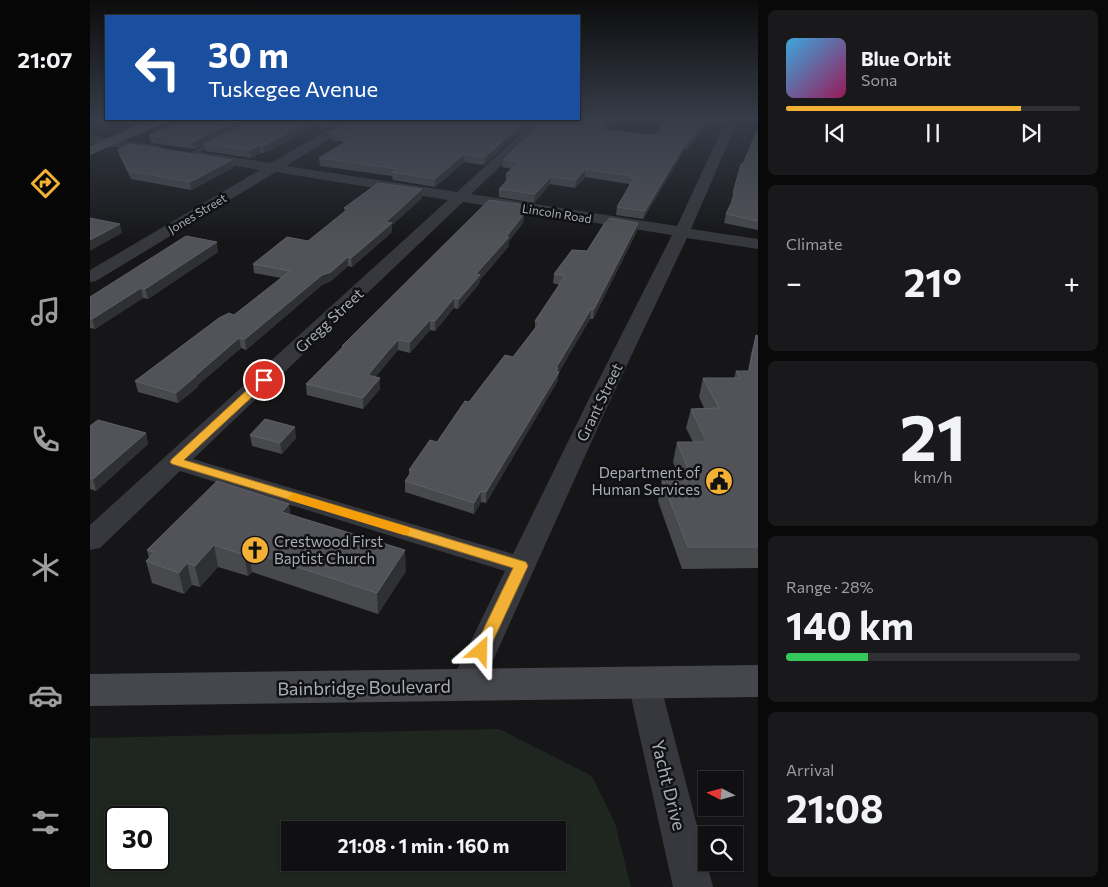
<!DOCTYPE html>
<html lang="en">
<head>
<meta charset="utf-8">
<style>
	:root { --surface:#101012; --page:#19191b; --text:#f1f3f6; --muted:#9c9d9f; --line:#303032; --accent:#f2b134 }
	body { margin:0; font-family:Commissioner,sans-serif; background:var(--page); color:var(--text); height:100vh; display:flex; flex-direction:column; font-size:19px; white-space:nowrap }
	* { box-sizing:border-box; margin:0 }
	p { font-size:16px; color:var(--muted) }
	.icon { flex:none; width:28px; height:28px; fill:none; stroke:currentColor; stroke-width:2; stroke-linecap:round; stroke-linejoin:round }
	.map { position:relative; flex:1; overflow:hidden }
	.drawer { display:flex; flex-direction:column; gap:10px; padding:10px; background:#09090a; width:350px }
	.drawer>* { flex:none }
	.guide { position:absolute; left:15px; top:15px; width:475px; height:105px; border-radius:0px; box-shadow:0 1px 4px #0004,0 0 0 1px var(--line); background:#1a4fa0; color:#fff; overflow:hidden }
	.needle { width:32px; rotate:276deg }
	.controls { position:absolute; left:608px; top:771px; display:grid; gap:10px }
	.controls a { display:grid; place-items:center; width:45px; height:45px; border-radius:0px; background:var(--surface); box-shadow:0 1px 4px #0004,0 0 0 1px var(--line); font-size:25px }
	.speed { position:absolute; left:15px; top:806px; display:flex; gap:10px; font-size:25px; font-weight:700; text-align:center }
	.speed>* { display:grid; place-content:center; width:65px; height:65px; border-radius:50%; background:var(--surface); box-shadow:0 1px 4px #0004,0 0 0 1px var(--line); line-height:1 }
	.speed .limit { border:2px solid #111; border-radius:8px; background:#fff; color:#111 }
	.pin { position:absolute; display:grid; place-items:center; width:42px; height:42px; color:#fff; margin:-21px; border:2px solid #fff; border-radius:50%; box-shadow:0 1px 5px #0007 }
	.me { position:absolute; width:55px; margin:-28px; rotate:25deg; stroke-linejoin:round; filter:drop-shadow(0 0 4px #0008) }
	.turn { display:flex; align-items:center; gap:18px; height:105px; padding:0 20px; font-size:22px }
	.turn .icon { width:65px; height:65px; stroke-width:2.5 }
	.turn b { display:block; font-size:35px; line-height:42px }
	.big { font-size:38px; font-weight:700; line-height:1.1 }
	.drawer .card { flex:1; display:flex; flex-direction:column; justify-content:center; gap:8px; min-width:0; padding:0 18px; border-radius:8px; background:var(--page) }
	.drawer .dial { align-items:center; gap:0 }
	.dial b { font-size:65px; line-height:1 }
	.song { display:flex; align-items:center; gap:15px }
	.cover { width:60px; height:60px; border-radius:8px; background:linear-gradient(135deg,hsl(200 70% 55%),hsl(330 70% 35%)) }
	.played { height:5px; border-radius:2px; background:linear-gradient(90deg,var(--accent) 80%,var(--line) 80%) }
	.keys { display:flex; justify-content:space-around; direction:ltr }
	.heat { display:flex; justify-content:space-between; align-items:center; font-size:28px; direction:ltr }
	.charge { height:8px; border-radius:4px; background:linear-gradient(90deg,#34c759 28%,var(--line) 0) }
	.trip { position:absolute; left:191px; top:821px; width:285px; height:50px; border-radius:0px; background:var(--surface); box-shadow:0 1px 4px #0004,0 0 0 1px var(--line); font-weight:700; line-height:50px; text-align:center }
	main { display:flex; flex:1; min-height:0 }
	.tab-bar { display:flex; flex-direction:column; width:90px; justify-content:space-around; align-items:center; background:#060607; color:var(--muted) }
	.tab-bar .icon { width:35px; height:35px }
	.tab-bar .current { color:var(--accent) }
	.tab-bar b { font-size:22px; color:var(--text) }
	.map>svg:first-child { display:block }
</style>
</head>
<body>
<main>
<nav class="tab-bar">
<b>21:07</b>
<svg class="icon current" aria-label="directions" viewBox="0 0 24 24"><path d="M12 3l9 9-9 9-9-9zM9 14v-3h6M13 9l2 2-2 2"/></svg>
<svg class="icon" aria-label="music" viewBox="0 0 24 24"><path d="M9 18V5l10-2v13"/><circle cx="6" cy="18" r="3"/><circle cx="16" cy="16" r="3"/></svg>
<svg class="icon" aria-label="phone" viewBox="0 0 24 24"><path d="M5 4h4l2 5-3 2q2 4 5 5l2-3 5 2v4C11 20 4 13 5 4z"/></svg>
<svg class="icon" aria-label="climate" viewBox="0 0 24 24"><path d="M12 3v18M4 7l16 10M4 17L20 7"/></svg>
<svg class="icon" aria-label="car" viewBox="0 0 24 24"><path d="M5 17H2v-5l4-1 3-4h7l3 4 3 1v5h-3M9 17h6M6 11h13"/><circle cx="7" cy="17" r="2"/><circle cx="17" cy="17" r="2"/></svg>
<svg class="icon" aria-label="filters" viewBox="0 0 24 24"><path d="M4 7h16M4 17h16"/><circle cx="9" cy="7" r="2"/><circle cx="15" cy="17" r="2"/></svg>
</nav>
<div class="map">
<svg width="668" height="887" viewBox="0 0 668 887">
	<rect width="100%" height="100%" fill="#161618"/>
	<path fill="#1e261f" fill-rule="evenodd" d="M 409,729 L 502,776 L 525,823 L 541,887 L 0,887 L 0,738 ZM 26,818 L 69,818 L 69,860 L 26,860 ZM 200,830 L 468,830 L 468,862 L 200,862 Z"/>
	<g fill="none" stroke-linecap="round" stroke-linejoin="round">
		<polygon fill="#37383d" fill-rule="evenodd" points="130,137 133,139 132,140 101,156 96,155"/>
		<g fill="#37383d" fill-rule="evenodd">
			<path d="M 603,118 L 649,118 L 601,229 L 668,239 L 668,249 L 597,238 L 518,405 L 387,696 L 375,700 L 363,696 L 359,686 L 415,571 L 90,471 L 10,548 L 0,550 L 0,525 L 358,200 L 186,172 L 6,281 L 0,282 L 0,270 L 170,170 L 104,159 L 102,156 L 104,153 L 109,152 L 181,163 L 257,119 L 271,119 L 196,166 L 367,192 L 447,119 L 460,119 L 381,194 L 587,226 L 634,125 L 609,121 ZM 373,202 L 582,235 L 496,405 L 423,554 L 103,459 Z"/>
			<polygon points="0,135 69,146 75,150 69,154 0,143"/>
			<polygon points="554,669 566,673 570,683 623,887 583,887 538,683 542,673"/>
		</g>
		<polygon fill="#45474d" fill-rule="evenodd" points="668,665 668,697 0,706 0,674"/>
		<polygon fill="#53555c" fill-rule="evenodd" points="61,119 79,119 77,122 0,155 0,146"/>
	</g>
	<g fill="#47494d">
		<polygon points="489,118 526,118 514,130 558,135 564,135 614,127 597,149 595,149 553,219 526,215 527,207 539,186 539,184 495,177 485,188 460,184 444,203 409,197 409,189 416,182 416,174 422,169 412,167 413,160"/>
		<polygon points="165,119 254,119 232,131 228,124 174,153 171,153 161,158 115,151 114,144 104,149 61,143 59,135"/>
		<polygon points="444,119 394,165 374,162 345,187 303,180 302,176 230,166 229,158 256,142 241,140 241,133"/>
		<polygon points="668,128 668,230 634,223 636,214 642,201 641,201 651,164 653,164"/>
		<polygon points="28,150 142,160 143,168 101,190 41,179 30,157"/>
		<polygon points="332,198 302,225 302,232 262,267 258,266 241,281 232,285 156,350 151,348 108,385 108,387 88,403 48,392 45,381 144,315 191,278 164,273 163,264 218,241 255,212 254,208"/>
		<polygon points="435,214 434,215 433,223 419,241 419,246 390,280 389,284 368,309 364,308 345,331 340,330 320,353 308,350 285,377 290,389 273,409 217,395 216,384 252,347 252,346"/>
		<polygon points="548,223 547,231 503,319 500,319 469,372 467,382 396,503 391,502 384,514 315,492 315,481 319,475 319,470 347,442 423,357 445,328 445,321 470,285 463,283 464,274 497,251"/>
		<polygon points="128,252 58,299 53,298 5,329 0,328 0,297"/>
		<polygon points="666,335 668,336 668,568 592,569 568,501 572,480 590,480 583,462 587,442 603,442 596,428 601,409 614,408 609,397 613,378 644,378 646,371 658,371 661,354"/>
		<polygon points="0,426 56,433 58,444 6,491 0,489"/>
		<polygon points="160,435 206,438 192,454 162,446"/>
		<polygon points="199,504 200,515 316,571 288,614 162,572 158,576 128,567 110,587 102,585 94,594 62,583 56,561 59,558 57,550"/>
	</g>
	<g fill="#2f3033">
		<polygon points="9,118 21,119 21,121 0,130 0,122"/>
		<polygon points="520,118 526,118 508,136 509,129"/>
		<polygon points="150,119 164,119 104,149 102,142"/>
		<polygon points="224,119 228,119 228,124 174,153 173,146"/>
		<polygon points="241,119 254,119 232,131 232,124"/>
		<polygon points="437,119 444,119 394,165 395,157"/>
		<polygon points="615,120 614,127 597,149 598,142"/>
		<polygon points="596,142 595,149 553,219 555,211"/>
		<polygon points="170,145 171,153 161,158 160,150"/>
		<polygon points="374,154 374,162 345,187 345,179"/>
		<polygon points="142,160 143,168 101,190 100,182"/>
		<polygon points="495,169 495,177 485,188 486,180"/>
		<polygon points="461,177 460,184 444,203 445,194"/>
		<polygon points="332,189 332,198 302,225 302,232 262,267 261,258 296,222"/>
		<polygon points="436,205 433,223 419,241 419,246 390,280 389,284 368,309 369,299 386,274 416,237 429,213"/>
		<polygon points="548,223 547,231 503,319 504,309"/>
		<polygon points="30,224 32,233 0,251 0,240"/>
		<polygon points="127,242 128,252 58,299 55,289"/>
		<polygon points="258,257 258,266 241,281 232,285 156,350 155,339 232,275"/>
		<polygon points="51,288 53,298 5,329 2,319"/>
		<polygon points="364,298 364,308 345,331 345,321"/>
		<polygon points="501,309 500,319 469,372 467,382 396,503 396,492 466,368"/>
		<polygon points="340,320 340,330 320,353 320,342"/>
		<polygon points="149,338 151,348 108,385 108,387 88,403 86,393"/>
		<polygon points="308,340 308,350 278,386 278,375"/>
		<polygon points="290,378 290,389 273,409 273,398"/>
		<polygon points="205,427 206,438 192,454 190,443"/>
		<polygon points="56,433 58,444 6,491 3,479"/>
		<polygon points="391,491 391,502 384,514 384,503"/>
		<polygon points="199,504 202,525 192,512"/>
		<polygon points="124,545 128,567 110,587 105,566"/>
		<polygon points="315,550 316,571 288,614 287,593"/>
		<polygon points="158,551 162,572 158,576 154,555"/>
		<polygon points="97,563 102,585 94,594 89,573"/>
	</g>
	<g fill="#525359" stroke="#5f6168">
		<polygon points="0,118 9,118 0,122"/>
		<polygon points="489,118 520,118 509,129 558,135 564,135 569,131 578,118 597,118 615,120 598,142 596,142 555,211 527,207 544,178 540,178 541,176 495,169 486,180 461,177 445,194 409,189 422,175 416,174 429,162 413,160 456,119 489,119"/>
		<polygon points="98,119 150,119 102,142 59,135"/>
		<polygon points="165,119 224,119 173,146 170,145 160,150 114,144"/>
		<polygon points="229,119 241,119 232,124"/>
		<polygon points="264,119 437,119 395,157 374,154 345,179 302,172 308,169 229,158 265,136 241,133"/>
		<polygon points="668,128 668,221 636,214 646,193 643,193 651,164 653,164"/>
		<polygon points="40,144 142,160 100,182 39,171 28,150"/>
		<polygon points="288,183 332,189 296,222 302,223 261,258 258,257 241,272 232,275 155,339 149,338 105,376 106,376 86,393 45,381 129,318 139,313 144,315 200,271 163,264 197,237 218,241 259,208 254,208"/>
		<polygon points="399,200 436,205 429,213 434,214 416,237 419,237 386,274 390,275 369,299 364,298 345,321 340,320 320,342 308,340 298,351 278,375 290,378 273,398 216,384 254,346 252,346"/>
		<polygon points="0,218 30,224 0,240"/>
		<polygon points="520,218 548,223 504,309 501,309 466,368 468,368 466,371 469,372 396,492 391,491 384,503 315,481 322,471 319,470 340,440 347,442 375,401 379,402 415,355 423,357 450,322 445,321 475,276 464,274 482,250 497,251 514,224"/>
		<polygon points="96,236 127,242 55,289 51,288 2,319 0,319 0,297"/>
		<polygon points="666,335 668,336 668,547 598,547 572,480 603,480 587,442 617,442 601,409 629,408 613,378 650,378 646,371 659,371"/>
		<polygon points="175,419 205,427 190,443 160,435"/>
		<polygon points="8,420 56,433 3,479 0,478 0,426"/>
		<polygon points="127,481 199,504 192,512 315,550 287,593 158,551 154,555 124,545 105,566 97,563 89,573 56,561 65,552 57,550"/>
	</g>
	<linearGradient id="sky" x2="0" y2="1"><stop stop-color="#0c0c0d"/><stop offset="0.49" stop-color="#363c48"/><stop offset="1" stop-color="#363c48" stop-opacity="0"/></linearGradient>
	<rect width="668" height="242" fill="url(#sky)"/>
	<polygon fill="#f2b134" stroke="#9d7322" points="174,377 177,378 179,380 177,383 94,460 436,562 438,566 396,656 391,657 385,656 383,651 423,568 82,464 80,462 82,459 170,378"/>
	<polygon fill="#f59e0b" points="204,493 318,527 320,530 318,534 314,535 199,500 198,497"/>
	<defs>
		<g id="civic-disc" transform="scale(1.4375)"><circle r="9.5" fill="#f2b134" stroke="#111113"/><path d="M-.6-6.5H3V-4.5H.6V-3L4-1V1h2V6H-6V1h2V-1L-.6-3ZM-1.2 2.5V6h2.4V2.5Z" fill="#111"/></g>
		<g id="church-disc" transform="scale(1.4375)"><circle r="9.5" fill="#f2b134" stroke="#111113"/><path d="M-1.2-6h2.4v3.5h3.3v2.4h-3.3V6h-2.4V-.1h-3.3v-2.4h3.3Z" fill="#111"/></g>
	</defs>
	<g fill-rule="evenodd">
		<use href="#civic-disc" x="629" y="481"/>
		<use href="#church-disc" x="165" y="550"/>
	</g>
	<g text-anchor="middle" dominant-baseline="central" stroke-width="5" stroke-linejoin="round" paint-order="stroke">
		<g font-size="12" fill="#a8adb8" stroke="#111113">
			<text transform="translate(107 213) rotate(-31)">Jones Street</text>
			<text transform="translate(467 213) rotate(9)">Lincoln Road</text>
		</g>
		<g font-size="15" fill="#a8adb8" stroke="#111113">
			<text transform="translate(239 320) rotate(-43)">Gregg Street</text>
			<text transform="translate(509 402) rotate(-64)">Grant Street</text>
		</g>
		<g font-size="15" fill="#a8adb8" stroke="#111113" text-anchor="end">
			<text x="610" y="472">Department of<tspan x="610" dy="17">Human Services</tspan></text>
			<text x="184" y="541" text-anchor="start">Crestwood First<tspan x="184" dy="17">Baptist Church</tspan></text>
		</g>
		<g font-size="18" fill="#a8adb8" stroke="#111113">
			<text transform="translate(274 687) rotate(-1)">Bainbridge Boulevard</text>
			<text transform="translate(579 785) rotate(76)">Yacht Drive</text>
		</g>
	</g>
</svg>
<div class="controls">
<a><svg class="needle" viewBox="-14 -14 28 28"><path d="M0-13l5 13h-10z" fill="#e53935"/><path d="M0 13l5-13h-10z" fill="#9c9d9f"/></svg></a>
<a><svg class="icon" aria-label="search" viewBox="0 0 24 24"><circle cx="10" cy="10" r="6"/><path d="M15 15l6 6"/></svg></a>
</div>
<div class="speed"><div class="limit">30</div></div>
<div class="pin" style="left:174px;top:380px;background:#d93025"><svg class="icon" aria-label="arrive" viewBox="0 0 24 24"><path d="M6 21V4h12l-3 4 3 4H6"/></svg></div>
<svg class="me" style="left:391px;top:651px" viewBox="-20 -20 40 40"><path d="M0-17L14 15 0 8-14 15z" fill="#f2b134" stroke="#fff" stroke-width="4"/></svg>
<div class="trip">21:08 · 1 min · 160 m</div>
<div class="guide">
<div class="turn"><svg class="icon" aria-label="left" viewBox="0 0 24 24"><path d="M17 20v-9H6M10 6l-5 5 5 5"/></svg><div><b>30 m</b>Tuskegee Avenue</div></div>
</div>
</div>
<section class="drawer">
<div class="card">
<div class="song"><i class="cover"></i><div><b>Blue Orbit</b><p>Sona</p></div></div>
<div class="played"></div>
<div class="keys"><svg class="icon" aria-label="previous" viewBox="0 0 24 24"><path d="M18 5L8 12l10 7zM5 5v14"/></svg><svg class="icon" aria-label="pause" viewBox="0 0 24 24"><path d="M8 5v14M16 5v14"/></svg><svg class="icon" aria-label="next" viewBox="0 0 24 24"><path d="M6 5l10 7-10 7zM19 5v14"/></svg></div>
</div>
<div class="card"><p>Climate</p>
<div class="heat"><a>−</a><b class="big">21°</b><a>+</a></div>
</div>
<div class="card dial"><b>21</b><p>km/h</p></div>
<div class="card"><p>Range · 28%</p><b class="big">140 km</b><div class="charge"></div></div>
<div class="card"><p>Arrival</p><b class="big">21:08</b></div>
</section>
</main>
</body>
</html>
